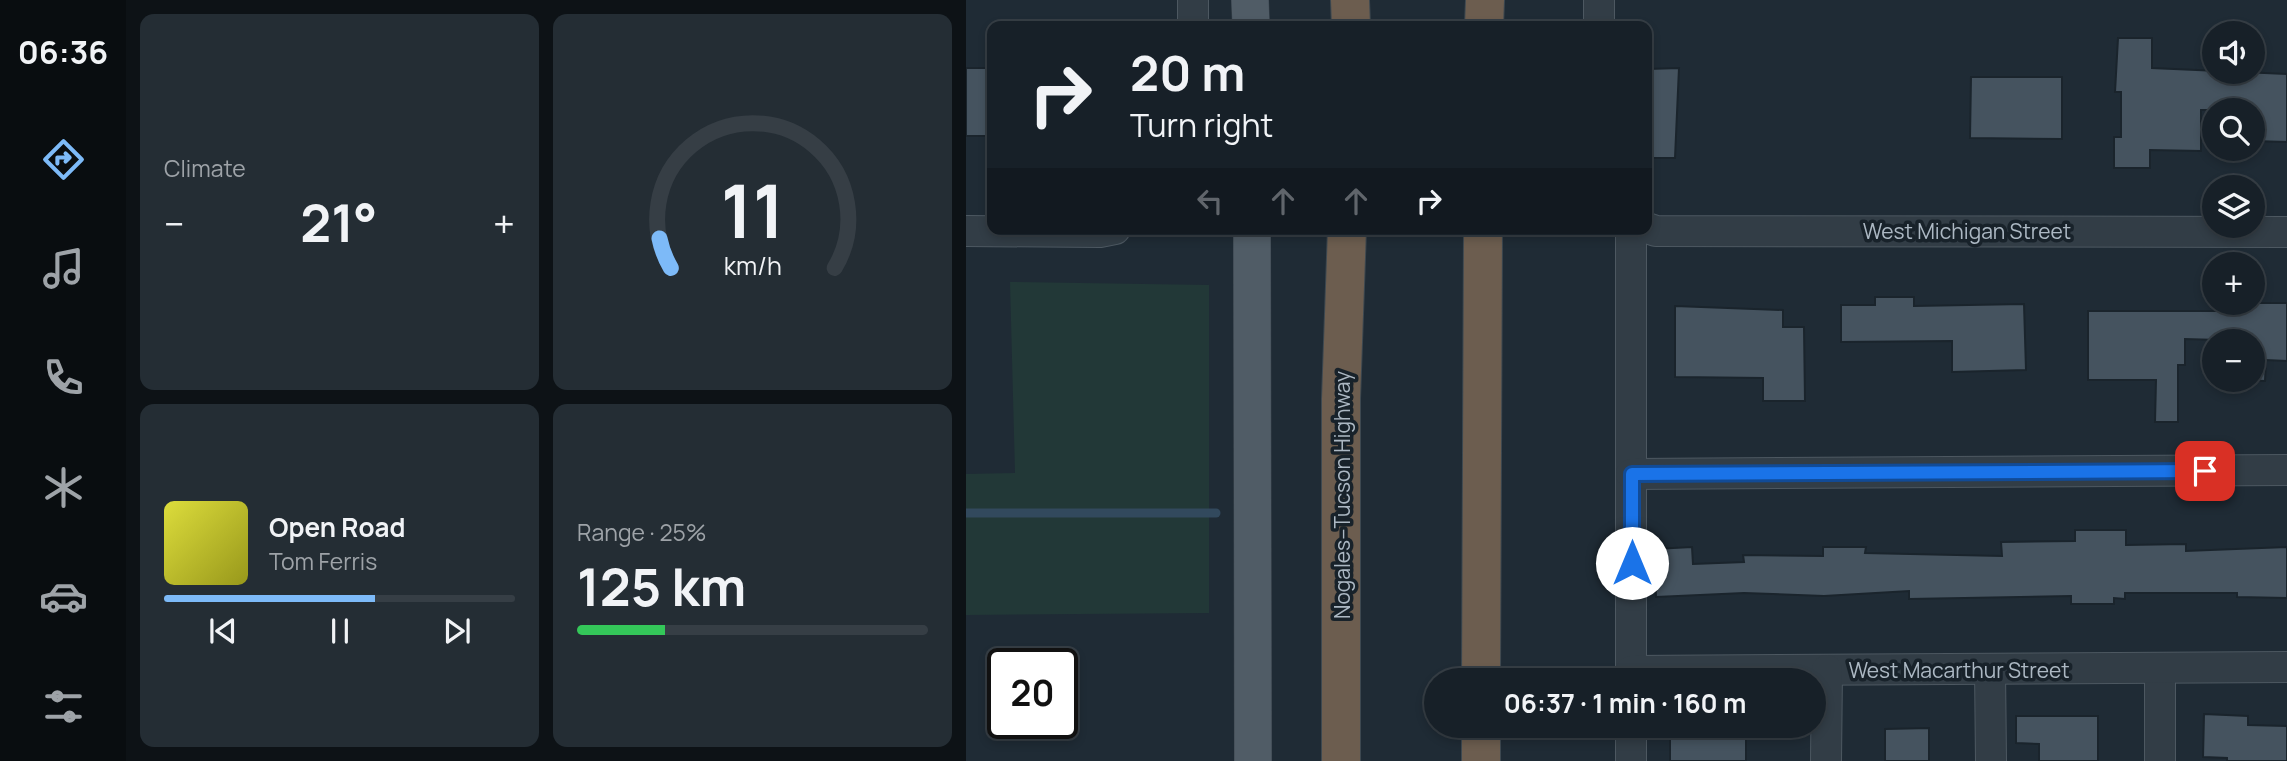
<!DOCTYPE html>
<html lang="en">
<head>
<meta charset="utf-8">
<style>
	:root { --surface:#172028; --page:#242d34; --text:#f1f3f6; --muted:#9ea3a8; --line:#363e45; --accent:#7dbaf8 }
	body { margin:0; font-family:Manrope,sans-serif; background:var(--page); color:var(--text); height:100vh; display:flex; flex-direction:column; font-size:26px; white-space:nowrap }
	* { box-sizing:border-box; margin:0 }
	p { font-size:23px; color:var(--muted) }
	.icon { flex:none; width:38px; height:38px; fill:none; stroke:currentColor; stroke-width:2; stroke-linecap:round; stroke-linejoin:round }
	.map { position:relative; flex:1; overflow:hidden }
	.sheet { display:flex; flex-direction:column; gap:14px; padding:14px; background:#0d1216; width:840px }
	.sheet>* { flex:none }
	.top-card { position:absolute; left:21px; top:21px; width:665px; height:214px; border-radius:14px; box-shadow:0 4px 10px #0003,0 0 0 2px var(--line); background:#172028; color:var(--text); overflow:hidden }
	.controls { position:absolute; left:1236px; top:21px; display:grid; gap:14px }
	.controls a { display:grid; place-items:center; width:63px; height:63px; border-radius:50%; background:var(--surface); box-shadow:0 4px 10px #0003,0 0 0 2px var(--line); font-size:35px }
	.speed { position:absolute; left:21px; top:648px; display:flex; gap:14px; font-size:35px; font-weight:700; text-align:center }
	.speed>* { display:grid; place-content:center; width:91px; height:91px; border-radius:50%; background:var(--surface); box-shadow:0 4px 10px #0003,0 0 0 2px var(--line); line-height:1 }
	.speed .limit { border:4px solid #111; border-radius:10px; background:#fff; color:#111 }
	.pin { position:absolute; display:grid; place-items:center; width:60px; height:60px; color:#fff; margin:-30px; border-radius:14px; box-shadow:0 4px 10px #0006 }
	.me { position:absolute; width:77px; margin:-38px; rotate:0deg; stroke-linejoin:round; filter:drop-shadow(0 0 5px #0008) }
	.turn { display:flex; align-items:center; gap:24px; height:147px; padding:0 28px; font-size:32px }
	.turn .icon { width:91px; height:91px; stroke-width:2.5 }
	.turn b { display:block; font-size:49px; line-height:60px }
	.lanes { display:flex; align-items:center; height:66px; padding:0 28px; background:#0003; justify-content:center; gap:35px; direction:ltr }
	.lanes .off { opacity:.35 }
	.big { font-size:52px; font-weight:700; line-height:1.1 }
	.sheet .card { flex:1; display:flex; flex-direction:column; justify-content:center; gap:10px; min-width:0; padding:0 24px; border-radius:14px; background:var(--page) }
	.sheet .dial { align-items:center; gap:0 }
	.dial svg { height:182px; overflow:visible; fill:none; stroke:var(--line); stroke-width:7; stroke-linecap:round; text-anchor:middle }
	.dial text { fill:var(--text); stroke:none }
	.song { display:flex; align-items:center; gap:21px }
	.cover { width:84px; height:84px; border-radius:10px; background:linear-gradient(135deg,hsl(60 70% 55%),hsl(60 70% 35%)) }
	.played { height:7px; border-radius:4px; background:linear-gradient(90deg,var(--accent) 60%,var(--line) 60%) }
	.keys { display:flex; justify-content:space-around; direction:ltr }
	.heat { display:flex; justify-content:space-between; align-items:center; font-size:38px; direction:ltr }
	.charge { height:10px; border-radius:5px; background:linear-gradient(90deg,#34c759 25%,var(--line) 0) }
	.sheet .tiles { flex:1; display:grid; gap:14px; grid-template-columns:repeat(2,1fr) }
	.trip { position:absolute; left:458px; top:668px; width:402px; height:70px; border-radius:35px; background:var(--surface); box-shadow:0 4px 10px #0003,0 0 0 2px var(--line); font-weight:700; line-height:70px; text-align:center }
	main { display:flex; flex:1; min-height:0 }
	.menu { display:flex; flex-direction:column; width:126px; justify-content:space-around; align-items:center; background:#090d10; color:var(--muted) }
	.menu .icon { width:49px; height:49px }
	.menu .active { color:var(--accent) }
	.menu b { font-size:32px; color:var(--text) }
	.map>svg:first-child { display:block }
</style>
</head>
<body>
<main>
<nav class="menu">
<b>06:36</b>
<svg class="icon active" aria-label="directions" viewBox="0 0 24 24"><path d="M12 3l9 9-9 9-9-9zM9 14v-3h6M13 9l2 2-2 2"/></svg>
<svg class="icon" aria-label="music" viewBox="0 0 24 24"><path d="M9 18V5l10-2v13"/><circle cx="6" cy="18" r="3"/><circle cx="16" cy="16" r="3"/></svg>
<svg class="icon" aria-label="phone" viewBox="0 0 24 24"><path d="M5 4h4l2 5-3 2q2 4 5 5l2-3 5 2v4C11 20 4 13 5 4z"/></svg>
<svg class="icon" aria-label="climate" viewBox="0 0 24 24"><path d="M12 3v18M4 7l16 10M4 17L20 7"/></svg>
<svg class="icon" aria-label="car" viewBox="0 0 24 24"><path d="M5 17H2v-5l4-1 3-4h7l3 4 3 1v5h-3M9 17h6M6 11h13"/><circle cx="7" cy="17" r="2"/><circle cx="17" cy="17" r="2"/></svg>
<svg class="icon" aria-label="filters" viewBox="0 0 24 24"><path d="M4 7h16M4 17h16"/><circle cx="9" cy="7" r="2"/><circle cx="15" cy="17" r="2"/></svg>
</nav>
<section class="sheet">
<div class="tiles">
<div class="card"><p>Climate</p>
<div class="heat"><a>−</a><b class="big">21°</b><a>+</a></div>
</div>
<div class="card dial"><svg viewBox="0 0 100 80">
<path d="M14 69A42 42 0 1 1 86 69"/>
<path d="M14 69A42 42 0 0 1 9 56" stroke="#7dbaf8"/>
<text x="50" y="56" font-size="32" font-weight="700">11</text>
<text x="50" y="72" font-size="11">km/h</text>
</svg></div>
<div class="card">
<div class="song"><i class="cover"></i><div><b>Open Road</b><p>Tom Ferris</p></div></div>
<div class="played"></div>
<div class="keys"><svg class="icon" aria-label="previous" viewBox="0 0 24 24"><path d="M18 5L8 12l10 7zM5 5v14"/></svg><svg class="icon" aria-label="pause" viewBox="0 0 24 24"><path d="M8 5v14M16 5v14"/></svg><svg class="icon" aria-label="next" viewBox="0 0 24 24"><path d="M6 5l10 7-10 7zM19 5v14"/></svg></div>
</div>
<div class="card"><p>Range · 25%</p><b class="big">125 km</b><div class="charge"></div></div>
</div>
</section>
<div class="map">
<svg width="1321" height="761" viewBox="0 0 1321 761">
	<rect width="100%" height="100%" fill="#1f2b35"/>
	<polygon fill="#223837" points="44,282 243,285 243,613 0,615 0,474 49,473"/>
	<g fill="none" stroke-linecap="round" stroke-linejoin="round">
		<polyline stroke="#32495d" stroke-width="9" points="0,513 250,513"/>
	</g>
	<g fill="#45535f" stroke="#1a242c" stroke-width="2">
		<polygon points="1152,38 1186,38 1186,68 1321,74 1321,142 1286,141 1286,110 1235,110 1235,151 1184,150 1184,168 1148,168 1148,137 1155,137 1155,92 1149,92"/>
		<rect x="0" y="68" width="26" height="68"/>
		<polygon points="713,68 709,158 681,158 681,69"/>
		<polygon points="1005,77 1096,77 1096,139 1004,138"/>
		<polygon points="909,297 948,297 948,306 1058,304 1060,370 986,372 986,341 875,342 875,305 909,305"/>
		<polygon points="1275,303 1321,303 1321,361 1300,360 1299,381 1272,380 1286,380 1286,341 1219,339 1219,365 1212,365 1212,422 1189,422 1190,380 1122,380 1122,311 1274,311"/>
		<polygon points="709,306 817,310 817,327 838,327 839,401 797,401 797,378 709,377"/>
		<polygon points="1109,530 1160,530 1160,545 1220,544 1220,551 1321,547 1321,598 1271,597 1271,593 1159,593 1159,599 1148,598 1148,604 1105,604 1105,596 943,599 943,591 858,596 778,593 690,597 688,549 726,547 727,564 778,562 777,555 857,556 857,547 900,547 899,553 1036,556 1035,542 1109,541"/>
		<polygon points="1238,714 1282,716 1282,725 1321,726 1321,761 1261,761 1261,758 1237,757"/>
		<polygon points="1050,716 1132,716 1132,761 1073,761 1073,744 1050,743"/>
		<rect x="704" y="726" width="76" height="35"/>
		<polygon points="963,728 963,761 919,761 919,729"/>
	</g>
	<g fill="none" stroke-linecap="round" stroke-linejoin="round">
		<g stroke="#4d5861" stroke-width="32">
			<g id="minor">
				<polyline points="633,0 633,26"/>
				<polyline points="227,26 227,0"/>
				<polyline points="681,228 690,231 1321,232"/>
				<polyline points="665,229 665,681"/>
				<polyline points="0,231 134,232 149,229"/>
				<polyline points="665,474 1321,470"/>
				<polyline points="1024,669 1025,761"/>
				<polyline points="1194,670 1194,761"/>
				<polyline points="665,671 1321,667"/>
				<polyline points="665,761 665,726"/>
				<polyline points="860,761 861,670"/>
			</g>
		</g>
		<g stroke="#3c464f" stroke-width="38">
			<g id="major">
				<polyline points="284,0 285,26"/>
				<polyline points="286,229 287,761"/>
			</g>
		</g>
		<g stroke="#3d4850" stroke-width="40">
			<g id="highway">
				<polyline points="384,0 385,26"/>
				<polyline points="518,26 519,0"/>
				<polyline points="515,681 517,229"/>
				<polyline points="375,761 375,399 381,229"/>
				<polyline points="515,761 515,726"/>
			</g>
		</g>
		<use href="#minor" stroke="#323d46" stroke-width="30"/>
		<use href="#major" stroke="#505c66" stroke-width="37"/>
		<use href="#highway" stroke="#6c5d4f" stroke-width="38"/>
	</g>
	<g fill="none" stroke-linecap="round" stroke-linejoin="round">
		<g stroke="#114b97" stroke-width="18">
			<polyline id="route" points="666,563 666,474 1239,471"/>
		</g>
		<use href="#route" stroke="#1a73e8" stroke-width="12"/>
	</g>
	<g text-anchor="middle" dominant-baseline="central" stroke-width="7" stroke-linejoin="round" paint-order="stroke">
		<g font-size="21" fill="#acb8c3" stroke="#18222a">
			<text x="1001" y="231">West Michigan Street</text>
			<text transform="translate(376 495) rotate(-90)">Nogales–Tucson Highway</text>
			<text x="993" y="670">West Macarthur Street</text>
		</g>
	</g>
</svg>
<div class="controls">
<a><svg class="icon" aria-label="sound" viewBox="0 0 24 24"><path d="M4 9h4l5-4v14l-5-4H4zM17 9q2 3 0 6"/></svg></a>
<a><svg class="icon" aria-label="search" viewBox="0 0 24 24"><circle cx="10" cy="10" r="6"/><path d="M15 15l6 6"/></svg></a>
<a><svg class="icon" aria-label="layers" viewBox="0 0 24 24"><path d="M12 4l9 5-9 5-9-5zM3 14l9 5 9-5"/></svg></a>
<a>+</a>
<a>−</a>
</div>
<div class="speed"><div class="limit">20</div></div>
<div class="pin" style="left:1239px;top:471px;background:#d93025"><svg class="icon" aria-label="arrive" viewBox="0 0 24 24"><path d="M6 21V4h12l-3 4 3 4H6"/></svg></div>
<svg class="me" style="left:666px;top:563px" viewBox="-20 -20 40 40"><circle r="19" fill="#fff"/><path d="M0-13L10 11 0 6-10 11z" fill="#1a73e8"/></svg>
<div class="trip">06:37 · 1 min · 160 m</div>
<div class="top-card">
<div class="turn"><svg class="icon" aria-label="right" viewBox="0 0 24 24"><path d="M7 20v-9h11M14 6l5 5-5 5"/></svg><div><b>20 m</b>Turn right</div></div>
<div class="lanes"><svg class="icon off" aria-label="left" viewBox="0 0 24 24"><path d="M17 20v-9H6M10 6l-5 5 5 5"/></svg><svg class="icon off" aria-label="ahead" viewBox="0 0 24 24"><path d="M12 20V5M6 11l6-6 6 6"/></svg><svg class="icon off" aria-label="ahead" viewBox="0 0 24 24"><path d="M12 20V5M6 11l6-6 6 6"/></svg><svg class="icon" aria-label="right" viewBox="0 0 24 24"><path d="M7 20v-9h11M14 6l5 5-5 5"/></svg></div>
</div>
</div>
</main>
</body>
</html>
